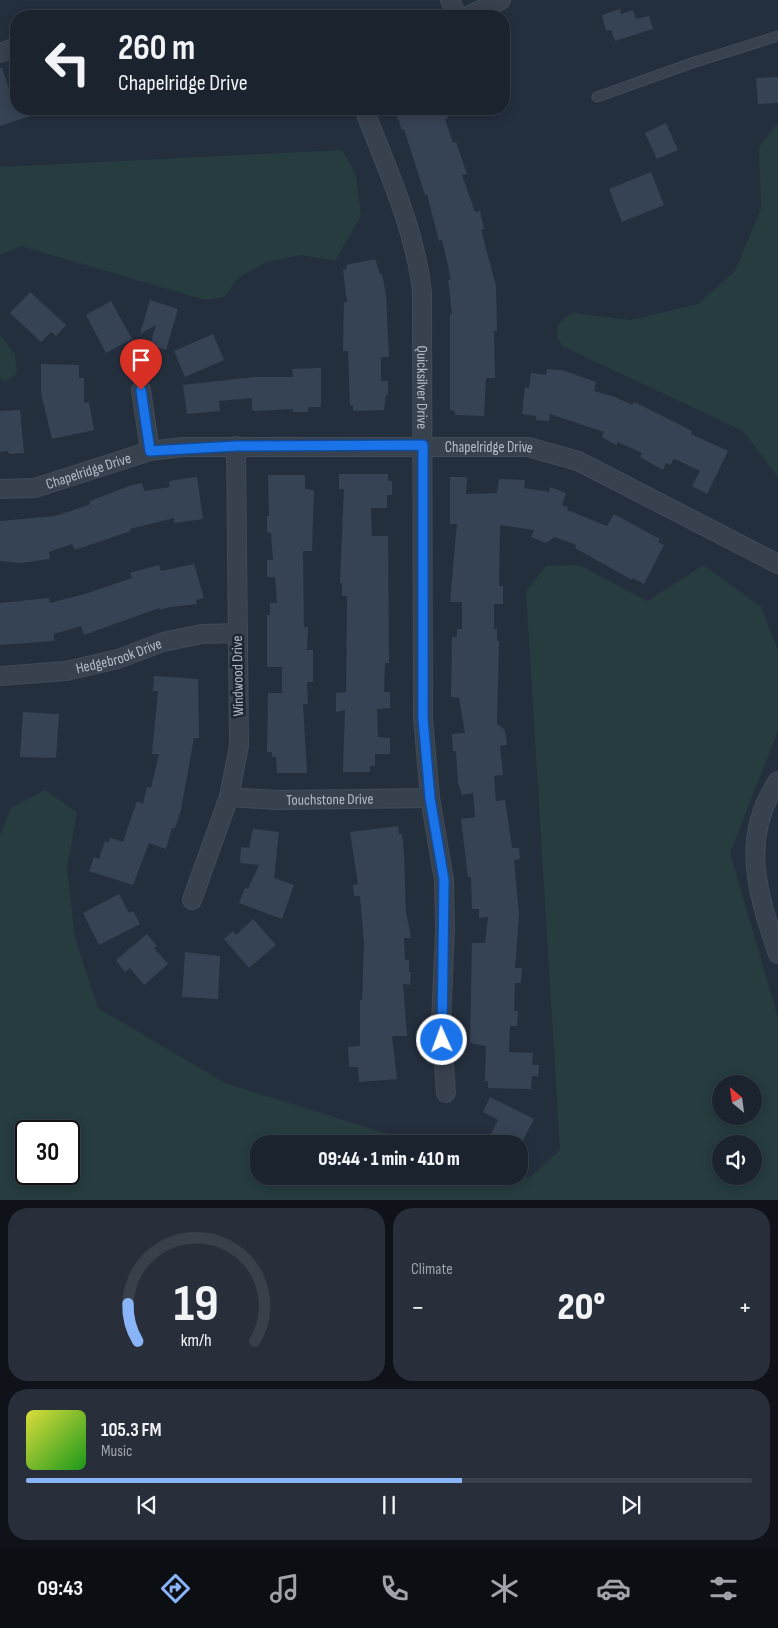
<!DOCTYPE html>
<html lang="en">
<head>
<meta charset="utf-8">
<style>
	:root { --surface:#1b232e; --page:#282f3a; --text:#f1f3f6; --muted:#a0a4aa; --line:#39404a; --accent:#8ab4f8 }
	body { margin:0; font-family:"Sofia Sans Condensed",sans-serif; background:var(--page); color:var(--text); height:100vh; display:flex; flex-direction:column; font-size:19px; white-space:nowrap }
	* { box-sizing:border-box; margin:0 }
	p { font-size:16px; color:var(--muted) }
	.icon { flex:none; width:28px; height:28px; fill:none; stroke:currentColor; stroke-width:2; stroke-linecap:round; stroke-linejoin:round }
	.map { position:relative; height:1200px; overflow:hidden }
	.drawer { display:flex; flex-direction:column; gap:8px; padding:8px; background:#0f1319; flex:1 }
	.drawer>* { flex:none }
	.top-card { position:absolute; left:10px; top:10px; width:500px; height:105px; border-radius:20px; box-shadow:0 2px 12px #0003,0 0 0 1px var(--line); background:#1b232e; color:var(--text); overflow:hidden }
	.needle { width:32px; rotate:331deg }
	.controls { position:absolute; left:712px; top:1075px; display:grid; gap:10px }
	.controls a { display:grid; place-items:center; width:50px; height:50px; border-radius:50%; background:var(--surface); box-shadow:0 2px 12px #0003,0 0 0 1px var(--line); font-size:25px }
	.speed { position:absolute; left:15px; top:1120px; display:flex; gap:10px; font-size:25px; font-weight:700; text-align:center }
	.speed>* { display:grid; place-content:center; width:65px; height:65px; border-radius:50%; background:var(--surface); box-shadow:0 2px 12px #0003,0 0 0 1px var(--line); line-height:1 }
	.speed .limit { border:2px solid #111; border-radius:8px; background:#fff; color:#111 }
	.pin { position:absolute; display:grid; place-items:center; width:42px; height:42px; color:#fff; margin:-51px -21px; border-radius:50% 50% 50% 0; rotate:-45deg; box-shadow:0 0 5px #0007 }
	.pin .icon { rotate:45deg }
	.me { position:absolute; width:55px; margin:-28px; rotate:358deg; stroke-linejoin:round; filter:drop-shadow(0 0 4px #0008) }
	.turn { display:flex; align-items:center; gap:18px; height:105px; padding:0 25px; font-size:22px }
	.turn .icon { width:65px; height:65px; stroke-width:2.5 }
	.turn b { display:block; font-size:35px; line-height:42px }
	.big { font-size:38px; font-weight:800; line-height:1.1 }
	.drawer .tile { flex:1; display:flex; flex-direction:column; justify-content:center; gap:8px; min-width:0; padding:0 18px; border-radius:20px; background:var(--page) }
	.drawer .dial { align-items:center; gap:0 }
	.dial svg { height:130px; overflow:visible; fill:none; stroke:var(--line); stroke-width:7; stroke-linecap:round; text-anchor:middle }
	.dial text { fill:var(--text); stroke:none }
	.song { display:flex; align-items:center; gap:15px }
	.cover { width:60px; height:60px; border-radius:8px; background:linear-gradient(135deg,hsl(60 70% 55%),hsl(120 70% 35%)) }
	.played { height:5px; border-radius:2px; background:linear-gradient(90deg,var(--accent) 60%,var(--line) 60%) }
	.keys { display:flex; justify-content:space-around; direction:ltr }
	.heat { display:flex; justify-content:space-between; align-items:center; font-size:28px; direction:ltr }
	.drawer .tiles { flex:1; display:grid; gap:8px; grid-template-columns:1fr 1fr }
	.tile:last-child { grid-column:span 2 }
	.trip { position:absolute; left:250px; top:1135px; width:278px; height:50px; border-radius:20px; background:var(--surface); box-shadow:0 2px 12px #0003,0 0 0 1px var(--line); font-weight:800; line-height:50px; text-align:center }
	.tabs { display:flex; height:80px; justify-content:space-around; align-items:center; background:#0b0e12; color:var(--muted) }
	.tabs .icon { width:35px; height:35px }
	.tabs .selected { color:var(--accent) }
	.tabs b { font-size:22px; color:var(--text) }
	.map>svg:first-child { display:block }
</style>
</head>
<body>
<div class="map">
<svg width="778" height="1201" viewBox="0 0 778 1201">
	<rect width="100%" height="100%" fill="#242f3e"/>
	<g fill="#263c3f" fill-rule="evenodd">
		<polygon points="778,125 778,478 743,431 562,346 557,336 558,325 564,318 573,313 631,320 698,304 735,271 761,209 759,147 775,126"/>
		<polygon points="342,150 356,175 361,216 335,261 301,255 267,262 239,277 224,297 205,300 21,246 0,255 0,167"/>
		<polygon points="0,335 15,354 17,373 5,382 0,379"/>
		<path d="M 579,565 L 647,601 L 704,565 L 761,607 L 778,650 L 778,731 L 730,853 L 778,1018 L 778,1200 L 0,1200 L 0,835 L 11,808 L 45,790 L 77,812 L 67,868 L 75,938 L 98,1008 L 225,1083 L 420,1144 L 259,1144 L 259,1176 L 519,1175 L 529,1178 L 560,1150 L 526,591 L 546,566 ZM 721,1084 L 754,1084 L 754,1116 L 721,1116 ZM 26,1131 L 69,1131 L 69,1174 L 26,1174 ZM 721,1144 L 754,1144 L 754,1176 L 721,1176 Z"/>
	</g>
	<g fill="#364354">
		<polygon points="620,9 621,14 633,10 636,19 649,16 653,29 615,41 611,30 606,31 602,15"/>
		<polygon points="0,68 2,68 16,109 44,109 45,111 0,126"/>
		<polygon points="778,77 778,103 758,104 756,78"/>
		<polygon points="395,109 445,109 448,118 445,119 453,143 456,142 467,174 462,175 475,212 480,211 484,229 481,230 496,286 497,331 494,331 495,378 486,378 484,416 455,415 455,411 450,410 450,314 452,314 448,280 451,279 442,240 439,241 427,194 425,195 404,129 402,130"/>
		<polygon points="666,123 678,150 657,159 645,133"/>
		<polygon points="651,172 664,205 622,222 609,189"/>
		<polygon points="375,259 380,274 382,274 386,295 389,357 381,357 381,381 388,381 388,395 386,395 384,410 353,411 353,405 350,406 348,351 343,351 344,302 347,302 343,270 347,269 346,265"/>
		<polygon points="30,292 66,325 56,336 51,332 41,342 10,313"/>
		<polygon points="150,300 178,309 166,350 150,345 156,325 140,334"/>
		<polygon points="111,301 132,339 106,353 86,315"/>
		<polygon points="213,334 224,360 185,377 174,351"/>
		<polygon points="41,364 79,365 79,378 84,378 84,403 89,402 94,430 52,439 41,393"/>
		<polygon points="321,368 321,407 308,407 308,412 293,412 293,409 254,411 252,409 252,398 219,401 220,411 187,414 183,385 254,377 293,377 292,369"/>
		<polygon points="547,369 562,370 596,382 594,391 615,397 632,405 634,402 692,431 691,434 728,451 707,494 692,486 700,471 677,460 673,459 671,465 666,463 663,470 640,457 642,453 618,442 616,445 602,437 604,432 550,414 549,421 536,420 536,416 522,414 525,387 529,388 531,373 546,375"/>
		<polygon points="20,410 24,453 9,454 8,451 0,452 0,411"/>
		<polygon points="339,474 388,474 388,481 392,481 392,495 387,495 387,508 371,508 372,536 388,536 389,663 385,663 384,692 390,692 390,708 377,709 378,737 390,738 390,754 375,754 375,766 370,766 370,772 343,772 345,710 336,712 336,693 346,692 347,596 342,596 342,583 340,583 344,489 339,489"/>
		<polygon points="268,475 305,475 305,489 314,490 312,551 303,551 304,627 308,627 307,650 313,650 313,682 307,682 308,704 303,704 307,773 277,773 276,757 272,757 272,752 267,752 268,693 282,693 282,667 267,667 267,615 270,615 270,603 277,603 275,577 267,577 267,560 273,560 271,533 267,532 267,516 269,516"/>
		<polygon points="197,477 203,519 174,523 174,518 130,529 131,531 75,550 72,544 49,552 50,559 21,563 0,561 0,521 55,516 89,505 90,501 129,486 142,483 144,491 170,487 169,481"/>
		<polygon points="450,477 467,477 466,494 497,493 499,479 525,480 524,488 549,492 550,487 566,493 562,505 568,507 567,510 607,526 614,514 660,539 658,542 664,545 644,584 633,578 632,580 575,548 576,545 555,537 546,543 531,537 534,530 500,525 499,586 503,586 503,604 494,604 494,629 497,629 497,641 499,641 497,724 505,730 507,745 500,746 503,775 494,776 496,801 505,800 512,848 519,848 520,859 514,860 519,914 515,968 522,968 521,983 515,983 514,1011 518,1011 517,1026 510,1026 509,1052 533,1053 532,1065 539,1065 538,1077 532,1076 531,1089 488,1088 488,1081 485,1081 486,1046 470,1043 472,943 485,943 488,917 479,918 479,909 472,909 471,877 468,877 461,819 475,817 473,793 462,795 458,783 456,751 453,751 452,734 465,733 459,698 451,697 452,637 457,637 457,629 462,629 462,602 450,602 457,524 450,524"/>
		<polygon points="194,564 204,598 196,600 197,604 170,607 160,610 159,608 84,635 81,626 54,634 54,641 0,645 0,603 49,598 50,603 88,593 132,578 130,573 148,568 159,565 161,571"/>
		<polygon points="154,676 198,679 199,738 194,738 181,810 175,828 172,828 166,849 149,843 133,885 89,871 94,857 99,859 105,841 109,842 110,838 123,842 137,801 143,804 147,787 151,788 159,754 152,754 158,691 153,691"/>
		<polygon points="23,712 59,714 56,758 20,757"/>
		<polygon points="398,826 399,834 402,834 404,853 406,912 411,938 404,938 405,960 409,960 409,972 411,972 410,985 403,984 407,1036 392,1036 397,1079 359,1082 358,1067 349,1067 348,1047 360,1046 360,1000 362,1000 364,943 360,896 354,896 353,885 358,884 350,832"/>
		<polygon points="253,829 279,832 274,878 294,885 282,919 239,903 245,888 248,889 259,865 240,863 241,847 249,848"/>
		<polygon points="119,894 129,913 133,911 140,924 99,945 83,913"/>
		<polygon points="253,919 276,945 249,968 224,939 233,931 236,935"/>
		<polygon points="147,934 157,946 154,948 168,964 144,985 130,968 125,972 116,960"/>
		<polygon points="185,952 220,956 218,999 182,997"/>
		<polygon points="490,1097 534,1119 521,1144 506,1144 490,1136 498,1120 483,1112"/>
	</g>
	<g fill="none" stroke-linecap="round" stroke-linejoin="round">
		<g stroke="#414a57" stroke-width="11">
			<polyline id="lane" points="597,97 692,63 778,36"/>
		</g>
		<g stroke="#414a57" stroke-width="20">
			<g id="street">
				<polyline points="450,0 457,16"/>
				<polyline points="468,16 501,0"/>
				<polyline points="0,53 16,47"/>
				<path id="s1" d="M 364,109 C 387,169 415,228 422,292 L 423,718 L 430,798 L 444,880 L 445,930 L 441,1022 L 446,1093"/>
				<polyline points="141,390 150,451"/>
				<path id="s2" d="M 0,489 L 35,488 L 150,451 L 183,447 L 528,447 L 578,461 L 778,564"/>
				<path id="s3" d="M 0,676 L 66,671 L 118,659 L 163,642 L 202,634 L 238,633"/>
				<path d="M 778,781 C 739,838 758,895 778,954"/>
				<path id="s4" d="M 229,797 L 277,800 L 430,798"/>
				<polyline points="192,900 229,797 239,746 236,446"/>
			</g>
		</g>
		<use href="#lane" stroke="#38414e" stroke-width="9"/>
		<use href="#street" stroke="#38414e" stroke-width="18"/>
	</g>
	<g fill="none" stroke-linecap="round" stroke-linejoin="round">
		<g stroke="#114b97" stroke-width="12">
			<polyline id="route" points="141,390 150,451 236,446 423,445 423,718 430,798 444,880 442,1040"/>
		</g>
		<use href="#route" stroke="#1a73e8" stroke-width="9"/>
	</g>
	<g text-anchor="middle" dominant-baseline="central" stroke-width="5" stroke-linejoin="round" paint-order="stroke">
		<g font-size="15" fill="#b4bcc9" stroke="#1d2633">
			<text stroke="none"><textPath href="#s1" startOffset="288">Quicksilver Drive</textPath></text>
			<text stroke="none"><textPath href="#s2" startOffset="495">Chapelridge Drive</textPath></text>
			<text stroke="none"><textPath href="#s2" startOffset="91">Chapelridge Drive</textPath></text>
			<text stroke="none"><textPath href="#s3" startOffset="121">Hedgebrook Drive</textPath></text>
			<text transform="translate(238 676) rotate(-91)">Windwood Drive</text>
			<text stroke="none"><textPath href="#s4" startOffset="101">Touchstone Drive</textPath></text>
		</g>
	</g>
</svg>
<div class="controls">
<a><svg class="needle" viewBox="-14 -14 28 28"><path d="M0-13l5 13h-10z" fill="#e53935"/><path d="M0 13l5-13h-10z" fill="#a0a4aa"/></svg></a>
<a><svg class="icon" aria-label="sound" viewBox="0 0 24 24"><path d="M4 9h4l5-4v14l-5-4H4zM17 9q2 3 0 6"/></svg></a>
</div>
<div class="speed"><div class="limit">30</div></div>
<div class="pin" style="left:141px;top:390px;background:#d93025"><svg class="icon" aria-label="arrive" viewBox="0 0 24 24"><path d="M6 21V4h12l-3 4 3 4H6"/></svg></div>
<svg class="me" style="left:442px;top:1040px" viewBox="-20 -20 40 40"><circle r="17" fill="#1a73e8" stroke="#fff" stroke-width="3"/><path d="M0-11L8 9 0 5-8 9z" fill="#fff"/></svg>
<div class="trip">09:44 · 1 min · 410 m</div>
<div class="top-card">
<div class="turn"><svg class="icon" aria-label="left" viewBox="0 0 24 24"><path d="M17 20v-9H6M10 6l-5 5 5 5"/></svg><div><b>260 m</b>Chapelridge Drive</div></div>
</div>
</div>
<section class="drawer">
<div class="tiles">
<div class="tile dial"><svg viewBox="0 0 100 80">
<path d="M14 69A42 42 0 1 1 86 69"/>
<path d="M14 69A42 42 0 0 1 8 46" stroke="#8ab4f8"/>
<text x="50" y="56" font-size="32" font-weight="700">19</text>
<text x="50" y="72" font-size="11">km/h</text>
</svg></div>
<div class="tile"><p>Climate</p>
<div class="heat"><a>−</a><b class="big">20°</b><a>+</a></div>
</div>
<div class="tile">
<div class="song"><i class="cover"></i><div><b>105.3 FM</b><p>Music</p></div></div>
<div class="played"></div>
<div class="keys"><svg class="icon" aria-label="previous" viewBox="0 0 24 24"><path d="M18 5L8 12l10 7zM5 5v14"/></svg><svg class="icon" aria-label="pause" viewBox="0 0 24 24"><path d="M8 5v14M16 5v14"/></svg><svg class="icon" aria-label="next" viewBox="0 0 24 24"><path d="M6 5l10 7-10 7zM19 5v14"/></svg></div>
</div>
</div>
</section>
<nav class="tabs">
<b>09:43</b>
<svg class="icon selected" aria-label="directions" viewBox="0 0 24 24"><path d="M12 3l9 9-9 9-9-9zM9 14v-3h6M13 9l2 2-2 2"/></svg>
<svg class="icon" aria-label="music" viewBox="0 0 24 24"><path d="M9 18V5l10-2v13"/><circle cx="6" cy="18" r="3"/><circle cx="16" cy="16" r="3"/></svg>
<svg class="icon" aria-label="phone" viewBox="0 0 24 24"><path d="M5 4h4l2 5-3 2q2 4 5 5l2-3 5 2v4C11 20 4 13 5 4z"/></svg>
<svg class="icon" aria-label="climate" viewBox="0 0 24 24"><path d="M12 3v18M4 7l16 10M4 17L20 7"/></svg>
<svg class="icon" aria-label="car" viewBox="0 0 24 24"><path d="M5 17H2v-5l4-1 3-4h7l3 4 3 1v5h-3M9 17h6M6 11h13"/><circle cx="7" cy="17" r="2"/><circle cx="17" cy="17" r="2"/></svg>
<svg class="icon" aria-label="filters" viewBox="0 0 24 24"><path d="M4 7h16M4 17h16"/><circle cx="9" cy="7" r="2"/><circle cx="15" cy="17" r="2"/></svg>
</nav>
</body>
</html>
